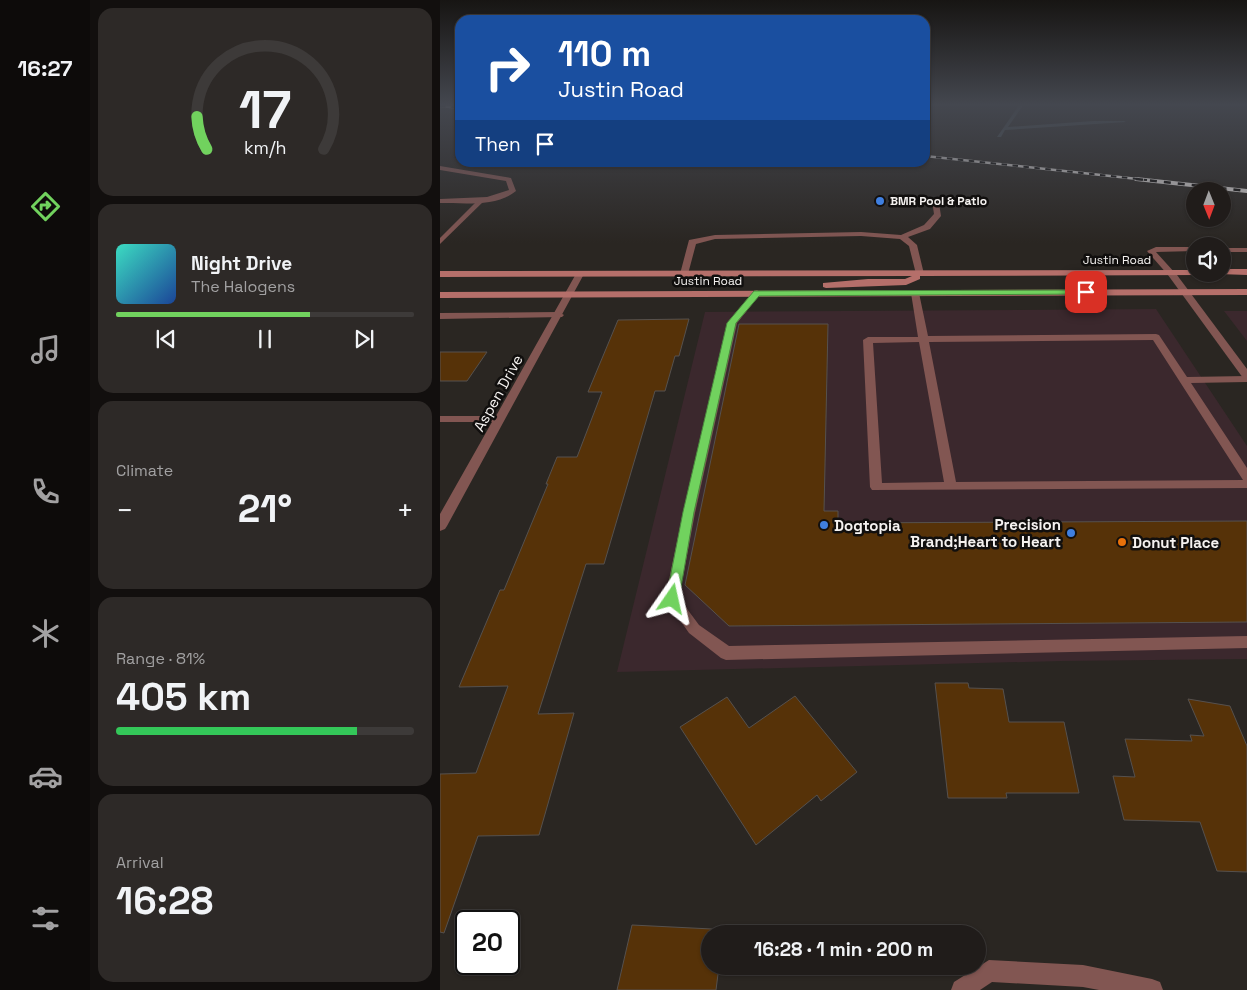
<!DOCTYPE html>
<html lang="en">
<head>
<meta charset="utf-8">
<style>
	:root { --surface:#201c1a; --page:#2d2927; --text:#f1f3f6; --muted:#a2a1a2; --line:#3d3a39; --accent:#71d25e }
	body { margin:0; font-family:"Space Grotesk",sans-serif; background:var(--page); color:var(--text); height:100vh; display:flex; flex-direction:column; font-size:19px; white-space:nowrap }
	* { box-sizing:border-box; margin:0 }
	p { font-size:16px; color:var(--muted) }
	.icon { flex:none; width:28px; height:28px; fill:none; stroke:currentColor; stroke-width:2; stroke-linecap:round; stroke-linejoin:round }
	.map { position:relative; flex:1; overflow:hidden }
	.details { display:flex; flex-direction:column; gap:8px; padding:8px; background:#120f0e; width:350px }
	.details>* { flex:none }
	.banner { position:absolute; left:15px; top:15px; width:475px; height:152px; border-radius:15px; box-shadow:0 1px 4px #0004,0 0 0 1px var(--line); background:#1a4fa0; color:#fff; overflow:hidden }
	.needle { width:32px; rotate:179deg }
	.fabs { position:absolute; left:746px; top:182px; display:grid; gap:10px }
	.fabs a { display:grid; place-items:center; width:45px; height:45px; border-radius:50%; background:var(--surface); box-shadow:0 1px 4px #0004,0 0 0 1px var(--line); font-size:25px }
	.speed { position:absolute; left:15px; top:910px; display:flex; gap:10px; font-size:25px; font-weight:700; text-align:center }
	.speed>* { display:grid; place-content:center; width:65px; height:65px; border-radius:50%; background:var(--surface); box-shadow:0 1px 4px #0004,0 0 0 1px var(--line); line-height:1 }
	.speed .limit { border:2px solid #111; border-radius:8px; background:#fff; color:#111 }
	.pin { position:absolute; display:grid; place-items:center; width:42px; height:42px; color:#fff; margin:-21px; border-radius:10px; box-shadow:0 2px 8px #0006 }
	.me { position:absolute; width:55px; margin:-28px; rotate:11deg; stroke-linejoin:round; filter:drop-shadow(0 0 4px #0008) }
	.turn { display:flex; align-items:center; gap:18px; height:105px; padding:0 20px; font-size:22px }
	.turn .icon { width:65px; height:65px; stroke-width:2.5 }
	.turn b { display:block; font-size:35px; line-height:42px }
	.then { display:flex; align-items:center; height:48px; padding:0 20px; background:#0003; gap:10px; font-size:19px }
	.big { font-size:38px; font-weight:700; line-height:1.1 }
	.details .tile { flex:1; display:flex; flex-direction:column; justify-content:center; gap:8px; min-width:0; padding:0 18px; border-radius:15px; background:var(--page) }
	.details .dial { align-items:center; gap:0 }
	.dial svg { height:130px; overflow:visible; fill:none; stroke:var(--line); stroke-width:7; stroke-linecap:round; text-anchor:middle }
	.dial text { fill:var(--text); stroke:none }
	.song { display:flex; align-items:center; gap:15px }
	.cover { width:60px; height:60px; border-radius:8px; background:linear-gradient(135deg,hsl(170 70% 55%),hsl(220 70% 35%)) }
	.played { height:5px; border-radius:2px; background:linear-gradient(90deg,var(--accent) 65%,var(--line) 65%) }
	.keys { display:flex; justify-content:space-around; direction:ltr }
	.heat { display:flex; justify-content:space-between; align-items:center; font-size:28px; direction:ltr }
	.charge { height:8px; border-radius:4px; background:linear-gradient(90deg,#34c759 81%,var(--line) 0) }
	.trip { position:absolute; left:261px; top:925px; width:285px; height:50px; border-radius:25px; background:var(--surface); box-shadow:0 1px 4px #0004,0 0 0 1px var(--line); font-weight:700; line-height:50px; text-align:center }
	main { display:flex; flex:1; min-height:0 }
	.menu { display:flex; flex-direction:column; width:90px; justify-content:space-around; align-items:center; background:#0d0b0a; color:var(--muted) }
	.menu .icon { width:35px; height:35px }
	.menu .selected { color:var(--accent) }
	.menu b { font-size:22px; color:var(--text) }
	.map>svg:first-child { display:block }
</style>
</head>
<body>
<main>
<nav class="menu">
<b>16:27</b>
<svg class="icon selected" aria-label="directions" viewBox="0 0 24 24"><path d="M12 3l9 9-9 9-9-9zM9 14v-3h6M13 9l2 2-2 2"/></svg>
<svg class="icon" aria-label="music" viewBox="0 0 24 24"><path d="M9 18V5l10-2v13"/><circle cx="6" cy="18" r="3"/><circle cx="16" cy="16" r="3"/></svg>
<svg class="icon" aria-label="phone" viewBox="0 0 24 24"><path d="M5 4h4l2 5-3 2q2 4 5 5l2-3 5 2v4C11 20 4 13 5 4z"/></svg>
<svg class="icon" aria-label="climate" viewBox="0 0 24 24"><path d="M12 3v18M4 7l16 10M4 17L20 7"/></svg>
<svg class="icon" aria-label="car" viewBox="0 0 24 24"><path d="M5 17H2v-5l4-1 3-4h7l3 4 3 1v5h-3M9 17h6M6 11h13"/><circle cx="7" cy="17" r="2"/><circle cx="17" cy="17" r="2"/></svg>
<svg class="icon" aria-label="filters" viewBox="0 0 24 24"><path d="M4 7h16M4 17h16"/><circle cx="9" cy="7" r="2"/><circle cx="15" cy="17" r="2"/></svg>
</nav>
<section class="details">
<div class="tile dial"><svg viewBox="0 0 100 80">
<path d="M14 69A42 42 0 1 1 86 69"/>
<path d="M14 69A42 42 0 0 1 8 49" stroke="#71d25e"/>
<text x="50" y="56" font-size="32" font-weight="700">17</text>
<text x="50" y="72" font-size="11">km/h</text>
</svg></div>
<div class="tile">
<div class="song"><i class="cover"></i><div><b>Night Drive</b><p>The Halogens</p></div></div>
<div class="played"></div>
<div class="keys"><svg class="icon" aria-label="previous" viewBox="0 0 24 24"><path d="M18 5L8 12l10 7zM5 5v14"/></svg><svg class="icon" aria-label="pause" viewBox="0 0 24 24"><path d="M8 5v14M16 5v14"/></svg><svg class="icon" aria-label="next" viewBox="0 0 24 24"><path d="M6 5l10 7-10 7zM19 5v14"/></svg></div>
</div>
<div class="tile"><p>Climate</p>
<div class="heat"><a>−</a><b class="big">21°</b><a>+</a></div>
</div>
<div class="tile"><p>Range · 81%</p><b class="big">405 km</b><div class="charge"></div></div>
<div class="tile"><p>Arrival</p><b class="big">16:28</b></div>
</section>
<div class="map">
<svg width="807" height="990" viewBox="0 0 807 990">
	<rect width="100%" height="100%" fill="#2a2622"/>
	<g fill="#3b282d">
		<polygon points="716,309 807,446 807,659 622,661 177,672 265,312"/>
		<polygon points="784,311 807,311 807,341"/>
	</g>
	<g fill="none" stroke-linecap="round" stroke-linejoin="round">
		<polygon fill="#4a545a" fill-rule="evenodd" points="580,104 584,104 568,127 653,121 684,121 686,122 565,130 561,137 557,137"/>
	</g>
	<g fill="#563208" stroke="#56514e">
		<polygon points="249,319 239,356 235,356 225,391 215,391 164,564 146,564 98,714 134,713 99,835 38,836 4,933 0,932 0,774 36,773 68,686 19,687 60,590 64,590 108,484 106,484 117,457 137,457 162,392 148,392 178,320"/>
		<polygon points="299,324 388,324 384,511 398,511 398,523 807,521 807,622 289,626 245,585"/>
		<polygon points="0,352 47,352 27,381 0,381"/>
		<polygon points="495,683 528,683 529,688 563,689 569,722 624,722 639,793 566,793 567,798 508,798"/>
		<polygon points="355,696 417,772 381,801 377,795 316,845 240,727 287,697 309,728"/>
		<polygon points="748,699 790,706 807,746 807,872 777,871 760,822 684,820 673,776 695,777 685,739 752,741 750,735 764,736"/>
		<polygon points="192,925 292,930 291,934 270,934 270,966 279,966 276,990 177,990"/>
	</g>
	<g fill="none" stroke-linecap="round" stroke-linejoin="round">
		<g fill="#825652" fill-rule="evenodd">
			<polygon points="40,198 46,199 0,244 0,238"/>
			<polygon points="492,201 499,203 501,216 490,229 468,237 477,245 484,274 483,276 476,274 469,246 460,239 421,236 275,239 256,244 248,274 244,277 240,274 249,240 275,235 421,232 461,235 484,225 494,214"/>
			<polygon points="716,247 755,247 755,251 716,252 735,273 731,276 728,275 707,251"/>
			<rect x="782" y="248" width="25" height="4"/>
			<polygon points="317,290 321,293 297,323 255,513 239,598 259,625 289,646 807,636 807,648 286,660 281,658 249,633 225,599 243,513 287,323 314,291"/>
			<path d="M 475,290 L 479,293 L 488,336 L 716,334 L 719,335 L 747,377 L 807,376 L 807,382 L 751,383 L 807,468 L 807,488 L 432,490 L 430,487 L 423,340 L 428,337 L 478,337 L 471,293 ZM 713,340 L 803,480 L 516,482 L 489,342 ZM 479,342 L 504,482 L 442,483 L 433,343 Z"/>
			<polygon points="119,312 124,315 122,317 0,319 0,313"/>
		</g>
		<g fill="#825652" fill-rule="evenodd">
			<path d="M 0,166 L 71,178 L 76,191 C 57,207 24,203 0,203 L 0,199 L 47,197 L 69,190 L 66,181 L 0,170 Z"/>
			<polygon points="137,272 144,274 7,526 5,529 0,531 0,514 52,422 0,422 0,416 56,416"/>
			<polygon points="549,960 643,965 712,979 720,982 723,990 659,990 643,987 552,982 540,990 511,990 514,982"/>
		</g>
		<polygon fill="#825652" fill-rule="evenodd" points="728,271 734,271 807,369 807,379 803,378 728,275"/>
		<g fill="#b56f6a" fill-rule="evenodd">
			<polygon points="782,269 807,269 807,275 779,274 782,274"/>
			<polygon points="755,270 755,274 758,275 480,276 480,279 466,285 386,288 383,287 383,283 428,279 465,279 472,276 0,277 0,271"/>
			<polygon points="807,289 807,295 0,298 0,292"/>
		</g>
		<g stroke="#d3cfcd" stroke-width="2.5">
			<g id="rail-far1">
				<polyline points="0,106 20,108"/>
				<polyline points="485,156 707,180"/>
			</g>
		</g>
		<g stroke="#d3cfcd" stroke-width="4">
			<polyline id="rail" points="696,179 807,191"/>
		</g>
		<use href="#rail-far1" stroke="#110f0e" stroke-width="2" stroke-dasharray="5.5" stroke-linecap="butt"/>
		<use href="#rail" stroke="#110f0e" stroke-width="2.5" stroke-dasharray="7" stroke-linecap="butt"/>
	</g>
	<linearGradient id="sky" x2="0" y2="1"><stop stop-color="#171513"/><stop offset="0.43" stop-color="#44474f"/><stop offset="1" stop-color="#44474f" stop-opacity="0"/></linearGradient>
	<rect width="807" height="243" fill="url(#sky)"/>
	<polygon fill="#71d25e" stroke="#49883d" points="646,290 649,291 649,294 319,296 296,323 254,512 239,599 237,603 232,604 228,603 226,599 243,512 287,323 314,291"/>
	<g fill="#3f7fe0" stroke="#110f0e" stroke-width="2">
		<circle cx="440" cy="201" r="5"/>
		<circle cx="384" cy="525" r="5"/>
		<circle cx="631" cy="533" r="5"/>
	</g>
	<circle fill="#e8710a" stroke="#110f0e" stroke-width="2" cx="682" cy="542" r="5"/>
	<g text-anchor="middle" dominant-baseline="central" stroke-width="5" stroke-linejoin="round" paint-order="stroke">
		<g font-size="12" font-weight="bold" fill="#f5f2f0" stroke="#110f0e" text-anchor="start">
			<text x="450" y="201">BMR Pool &amp; Patio</text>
		</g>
		<g font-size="12" fill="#f5f2f0" stroke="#110f0e">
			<text x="677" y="260">Justin Road</text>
			<text x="268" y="281">Justin Road</text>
		</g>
		<g font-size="15" fill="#f5f2f0" stroke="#110f0e">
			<text transform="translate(58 393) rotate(-61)">Aspen Drive</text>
		</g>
		<g font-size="15" font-weight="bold" fill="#f5f2f0" stroke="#110f0e" text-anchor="start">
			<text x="621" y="524" text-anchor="end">Precision<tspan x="621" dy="17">Brand;Heart to Heart</tspan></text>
			<text x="394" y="525">Dogtopia</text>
			<text x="692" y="542">Donut Place</text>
		</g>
	</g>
</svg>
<div class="fabs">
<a><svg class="needle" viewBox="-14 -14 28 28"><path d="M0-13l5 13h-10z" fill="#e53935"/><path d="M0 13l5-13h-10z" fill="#a2a1a2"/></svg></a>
<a><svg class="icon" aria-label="sound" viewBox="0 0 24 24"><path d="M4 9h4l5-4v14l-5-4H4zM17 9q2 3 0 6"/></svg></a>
</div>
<div class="speed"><div class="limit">20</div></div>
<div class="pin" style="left:646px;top:292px;background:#d93025"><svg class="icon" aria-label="arrive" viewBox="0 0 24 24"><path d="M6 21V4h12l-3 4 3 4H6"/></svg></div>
<svg class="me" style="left:232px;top:599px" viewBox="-20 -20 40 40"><path d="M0-17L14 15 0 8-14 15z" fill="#71d25e" stroke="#fff" stroke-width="4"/></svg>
<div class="trip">16:28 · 1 min · 200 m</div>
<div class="banner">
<div class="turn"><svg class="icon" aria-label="right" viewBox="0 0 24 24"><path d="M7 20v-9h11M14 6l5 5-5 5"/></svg><div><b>110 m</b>Justin Road</div></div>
<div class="then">Then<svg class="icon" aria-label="arrive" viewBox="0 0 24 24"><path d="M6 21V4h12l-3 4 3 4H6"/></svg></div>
</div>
</div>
</main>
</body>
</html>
